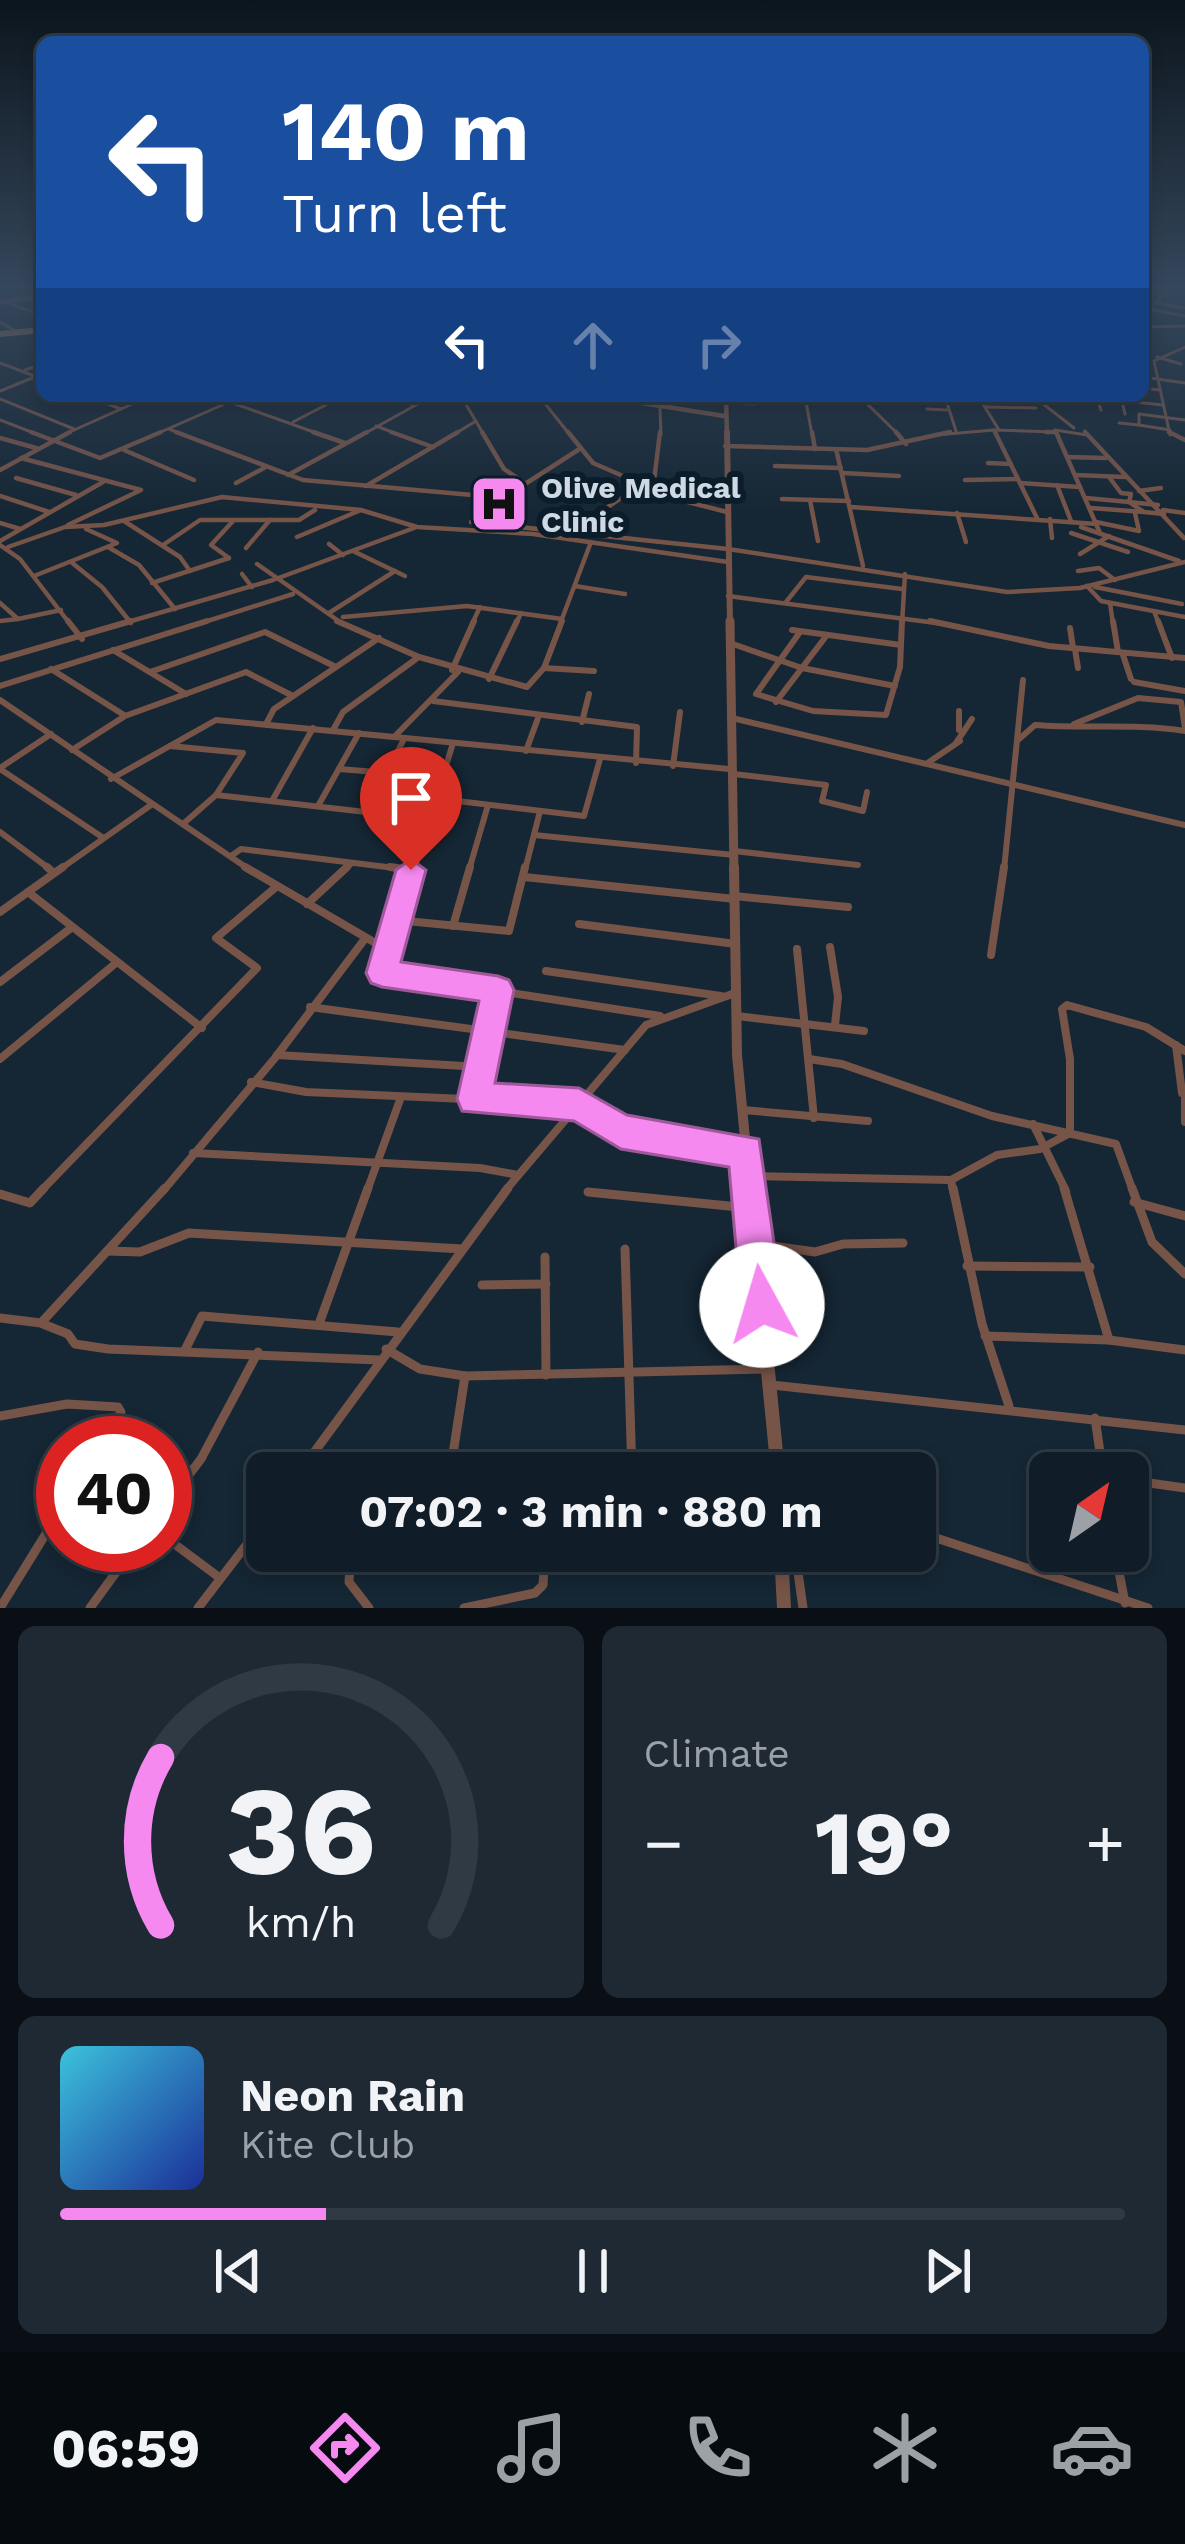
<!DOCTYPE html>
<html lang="en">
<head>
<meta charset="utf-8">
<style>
	:root { --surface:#101c27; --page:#1e2933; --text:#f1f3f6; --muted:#9ca1a7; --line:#303a44; --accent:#f589ef }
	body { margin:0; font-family:"Work Sans",sans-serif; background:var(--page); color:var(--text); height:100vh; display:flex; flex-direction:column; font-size:45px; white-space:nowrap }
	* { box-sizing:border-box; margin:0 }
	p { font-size:39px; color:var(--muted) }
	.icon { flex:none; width:66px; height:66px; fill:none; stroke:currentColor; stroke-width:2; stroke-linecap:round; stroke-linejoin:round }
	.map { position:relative; height:1608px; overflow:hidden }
	.drawer { display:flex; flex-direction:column; gap:18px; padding:18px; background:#090f15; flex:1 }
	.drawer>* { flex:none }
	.guide { position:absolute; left:36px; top:36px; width:1113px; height:366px; border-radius:18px; box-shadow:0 6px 18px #0003,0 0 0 3px var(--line); background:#1a4fa0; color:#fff; overflow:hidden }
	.needle { width:78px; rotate:34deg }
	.tools { position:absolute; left:1029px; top:1452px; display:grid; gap:24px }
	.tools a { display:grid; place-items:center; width:120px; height:120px; border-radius:18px; background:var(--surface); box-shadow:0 6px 18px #0003,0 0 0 3px var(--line); font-size:60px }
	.speed { position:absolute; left:36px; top:1416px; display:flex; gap:24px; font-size:60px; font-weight:700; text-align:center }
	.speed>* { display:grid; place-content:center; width:156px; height:156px; border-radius:50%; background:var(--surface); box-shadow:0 6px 18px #0003,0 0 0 3px var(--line); line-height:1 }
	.speed .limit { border:18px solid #d22; background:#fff; color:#111 }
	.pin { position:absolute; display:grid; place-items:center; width:102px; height:102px; color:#fff; margin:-123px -51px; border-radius:50% 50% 50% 0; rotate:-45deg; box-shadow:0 0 12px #0007 }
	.pin .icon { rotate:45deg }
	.me { position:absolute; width:132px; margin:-66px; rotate:354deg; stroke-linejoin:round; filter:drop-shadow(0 0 9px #0008) }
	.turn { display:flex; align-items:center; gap:42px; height:252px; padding:0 48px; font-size:54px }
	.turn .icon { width:156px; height:156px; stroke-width:2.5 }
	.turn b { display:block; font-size:84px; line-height:102px }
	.lanes { display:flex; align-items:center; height:114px; padding:0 48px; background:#0003; justify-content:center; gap:60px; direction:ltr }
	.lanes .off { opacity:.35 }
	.big { font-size:90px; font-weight:700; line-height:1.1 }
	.drawer .widget { flex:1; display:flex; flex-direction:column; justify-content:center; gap:18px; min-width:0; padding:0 42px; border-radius:18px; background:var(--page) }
	.drawer .dial { align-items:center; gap:0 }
	.dial svg { height:312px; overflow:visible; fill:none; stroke:var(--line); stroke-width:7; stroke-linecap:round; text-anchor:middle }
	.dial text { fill:var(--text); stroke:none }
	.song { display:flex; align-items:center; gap:36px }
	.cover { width:144px; height:144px; border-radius:18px; background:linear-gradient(135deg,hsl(190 70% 55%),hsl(230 70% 35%)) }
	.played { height:12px; border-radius:6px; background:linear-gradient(90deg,var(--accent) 25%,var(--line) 25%) }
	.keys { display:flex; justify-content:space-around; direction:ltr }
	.heat { display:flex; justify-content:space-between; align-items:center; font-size:66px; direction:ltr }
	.drawer .tiles { flex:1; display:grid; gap:18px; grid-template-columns:1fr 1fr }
	.widget:last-child { grid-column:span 2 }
	.trip { position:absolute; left:246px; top:1452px; width:690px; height:120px; border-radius:18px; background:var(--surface); box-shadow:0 6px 18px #0003,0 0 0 3px var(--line); font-weight:700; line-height:120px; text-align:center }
	.menu { display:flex; height:192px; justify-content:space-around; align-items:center; background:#060b10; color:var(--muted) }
	.menu .icon { width:84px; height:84px }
	.menu .selected { color:var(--accent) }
	.menu b { font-size:54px; color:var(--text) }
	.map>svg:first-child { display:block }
</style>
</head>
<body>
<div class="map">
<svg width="1185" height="1608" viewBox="0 0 1185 1608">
	<rect width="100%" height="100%" fill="#152634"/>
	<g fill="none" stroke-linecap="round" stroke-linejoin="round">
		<g stroke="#775448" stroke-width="3">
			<polyline points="5,302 33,312"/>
			<polyline points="1157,302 1167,288"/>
			<polyline points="1156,303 1185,308"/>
			<polyline points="1143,308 1185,316"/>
			<polyline points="0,322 17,332"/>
			<polyline points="1143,327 1185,326"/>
			<polyline points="36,342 42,344"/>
			<polyline points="1157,357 1181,364"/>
			<polyline points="0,363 42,379"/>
			<polyline points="25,370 42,364"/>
			<polyline points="1143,377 1185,383"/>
			<polyline points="1143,388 1160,390"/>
			<polyline points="0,391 32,378"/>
			<polyline points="87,396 121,409"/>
			<polyline points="213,396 322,435"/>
			<polyline points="384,396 414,405"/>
			<polyline points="461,396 484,435"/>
			<polyline points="539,396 570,435"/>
			<polyline points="805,396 812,435"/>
			<polyline points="859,396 899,435"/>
			<polyline points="978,396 999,430"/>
			<polyline points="1033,396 1074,428"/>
			<polyline points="0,399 74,429"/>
			<polyline points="1122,401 1125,414"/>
			<polyline points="725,403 755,404"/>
			<polyline points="947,403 956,431"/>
			<polyline points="986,407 1036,408"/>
			<polyline points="660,409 661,435"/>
			<polyline points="927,409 947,410"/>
			<polyline points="1101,410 1097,398 1163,405"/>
			<polyline points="0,420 39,435"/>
			<polyline points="293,422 343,396"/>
			<polyline points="1119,423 1139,425"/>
			<polyline points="376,426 400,435"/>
			<polyline points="169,429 184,435"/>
			<polyline points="994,430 1056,432"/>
			<polyline points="1170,430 1139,425 1139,414 1185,420"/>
			<polyline points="63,435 150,396"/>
			<polyline points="154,435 229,402"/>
			<polyline points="362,435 432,396"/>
			<polyline points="453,435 476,421"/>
			<polyline points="936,435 994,430 996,435"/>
			<polyline points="1057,435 1055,430 1087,435"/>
			<polyline points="1170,435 1154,361 1185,347"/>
		</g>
		<g stroke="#775448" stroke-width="4.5">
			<polyline points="31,432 100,458 161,432"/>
			<polyline points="176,432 303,480 495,497 511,493 578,450"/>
			<polyline points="313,432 345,443"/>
			<polyline points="391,432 433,447"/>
			<polyline points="482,432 504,469 525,483"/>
			<polyline points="568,432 593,463 676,499 727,512"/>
			<polyline points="812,432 815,449"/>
			<polyline points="896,432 906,444"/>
			<polyline points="995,432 1037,518"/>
			<polyline points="1046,432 1056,432"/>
			<polyline points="1056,432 1100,533"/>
			<polyline points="1085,432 1184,538"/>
			<polyline points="1169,432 1185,440"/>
			<polyline points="0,438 36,448"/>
			<polyline points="725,446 867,450 950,432"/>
			<polyline points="836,449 863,566"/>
			<polyline points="124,450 194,480"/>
			<polyline points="1067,457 1106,458"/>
			<polyline points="21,458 141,490 68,525"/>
			<polyline points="988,463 1011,464"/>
			<polyline points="775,466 841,468"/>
			<polyline points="0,470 70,432"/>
			<polyline points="843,473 899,476"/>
			<polyline points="288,475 367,432"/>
			<polyline points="1075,475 1125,477"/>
			<polyline points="16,478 76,495"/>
			<polyline points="965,480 1018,479"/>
			<polyline points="236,483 264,468"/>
			<polyline points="1020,483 1080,487"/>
			<polyline points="1057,485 1071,521"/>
			<polyline points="366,486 458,432"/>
			<polyline points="653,489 660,432"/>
			<polyline points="1139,491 1161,488"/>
			<polyline points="0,496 49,512"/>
			<polyline points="1086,498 1129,502 1131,494 1121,493 1109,477"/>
			<polyline points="782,499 849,501"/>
			<polyline points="810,500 818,541"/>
			<polyline points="1129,502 1144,512 1164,514"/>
			<polyline points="1129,502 1158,505"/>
			<polyline points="851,507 1097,524"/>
			<polyline points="1091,508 1144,512"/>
			<polyline points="1163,510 1185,513"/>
			<polyline points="602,511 640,485"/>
			<polyline points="957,513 966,542"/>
			<polyline points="1050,519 1052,538"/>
			<polyline points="124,521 180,557 190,571"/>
			<polyline points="471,522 728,549 1007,592 1080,588 1185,562"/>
			<polyline points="1096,522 1139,531 1135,513"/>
			<polyline points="0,523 20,529"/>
			<polyline points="1081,527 1179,561"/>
			<polyline points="1071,533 1128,552"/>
			<polyline points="297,537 361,510"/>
			<polyline points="0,541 103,482"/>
			<polyline points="329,544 343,555"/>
			<polyline points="0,545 20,559 70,624"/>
			<polyline points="163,545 200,520 299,520 315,510"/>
			<polyline points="8,547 65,527 104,525 222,497 361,510 417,527 533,534 728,562"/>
			<polyline points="108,547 139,565 175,609"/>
			<polyline points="246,548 270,520"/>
			<polyline points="353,551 405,576"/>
			<polyline points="1080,554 1109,536"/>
			<polyline points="229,558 211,545 233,521"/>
			<polyline points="71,562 102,587 131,623"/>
			<polyline points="257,564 343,624"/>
			<polyline points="1078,571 1099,568 1115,580"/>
			<polyline points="242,574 252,587"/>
			<polyline points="34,576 117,543 86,529"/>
			<polyline points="152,583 229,558"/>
			<polyline points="575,586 625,594"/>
			<polyline points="1087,586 1101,601 1185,617"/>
			<polyline points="1095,587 1182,604"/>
			<polyline points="728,596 944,624"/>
			<polyline points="786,602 806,577 902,589"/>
			<polyline points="0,603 18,619 61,610"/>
			<polyline points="1110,603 1113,624"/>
			<polyline points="1154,611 1159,624"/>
			<polyline points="329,613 395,571"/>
			<polyline points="343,617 467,606 562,619"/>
			<polyline points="0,621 18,619"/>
			<polyline points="121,624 273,580 414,528"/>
			<polyline points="198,624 293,594"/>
			<polyline points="472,624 480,607"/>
			<polyline points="516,624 521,613"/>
			<polyline points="560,624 591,542"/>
			<polyline points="902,624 905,574"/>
		</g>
		<g stroke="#775448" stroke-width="6">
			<polyline points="68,621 82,639"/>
			<polyline points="337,621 419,657 527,687 544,668 562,621"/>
			<polyline points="930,621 1049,646 1185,658"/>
			<polyline points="1113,621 1118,652"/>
			<polyline points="1158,621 1172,658"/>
			<polyline points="1070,628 1073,648"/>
			<polyline points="792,630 901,645"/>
			<polyline points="800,632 756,694 813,711 886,715 900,667 902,621"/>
			<polyline points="730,643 802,668 895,686"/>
			<polyline points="1075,649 1078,668"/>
			<polyline points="113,650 186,694"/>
			<polyline points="1123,655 1131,679"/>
			<polyline points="0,659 131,621"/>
			<polyline points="544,668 594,671"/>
			<polyline points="51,669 124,715"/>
			<polyline points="452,670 474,621"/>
			<polyline points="150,672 265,632 336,667"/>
			<polyline points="489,679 517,621"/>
			<polyline points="1134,682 1185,691"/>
			<polyline points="0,686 207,621"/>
			<polyline points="0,700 250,870"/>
			<polyline points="433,701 637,727 636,763"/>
			<polyline points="776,702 827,635"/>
			<polyline points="959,711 959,730"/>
			<polyline points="732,718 1185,825"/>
			<polyline points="582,722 589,694"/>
			<polyline points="266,724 274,709 379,638"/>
			<polyline points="1074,724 1138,698 1181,702 1185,728"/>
			<polyline points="333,730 343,712 416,659"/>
			<polyline points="394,737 458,672"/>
			<path d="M 1018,740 L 1035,725 C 1086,729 1135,723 1185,731"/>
			<polyline points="956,743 972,719"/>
			<polyline points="170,746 243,753 216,795 183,824"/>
			<polyline points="72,750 125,716 246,672 293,696"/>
			<polyline points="526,751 538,718"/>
			<polyline points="929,762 960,741"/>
			<polyline points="673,766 680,712"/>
			<polyline points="0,768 51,734"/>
			<polyline points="0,769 102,837"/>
			<polyline points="339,769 439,777"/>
			<polyline points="734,774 826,785 822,801 863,811 867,792"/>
			<polyline points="111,779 216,720 729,769"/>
			<polyline points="216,795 427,819"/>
			<polyline points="432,798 584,816 600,759"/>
			<polyline points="272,801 313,728"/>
			<polyline points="318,806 359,733"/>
			<polyline points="367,811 404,739"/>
			<polyline points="0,832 51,870"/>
			<polyline points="534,835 734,855"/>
			<polyline points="734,851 858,865"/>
			<polyline points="231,856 241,849 411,870"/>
			<polyline points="59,870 151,805"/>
			<polyline points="344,870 352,863"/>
			<polyline points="414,870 453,743"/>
			<polyline points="469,870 488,805"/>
			<polyline points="525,870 540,811"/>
			<polyline points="1004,870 1023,680"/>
		</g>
		<g stroke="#775448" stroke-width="8">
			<polyline points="47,867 54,873"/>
			<polyline points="245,867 384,948"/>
			<polyline points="390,867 411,870"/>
			<polyline points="415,867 382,973 660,1016"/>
			<polyline points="524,877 735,899"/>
			<polyline points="28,892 202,1028"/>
			<polyline points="734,896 848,907"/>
			<polyline points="307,904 347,867"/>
			<polyline points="0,912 63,867"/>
			<polyline points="396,920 509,931 525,867"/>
			<polyline points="579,924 736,944"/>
			<polyline points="453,926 470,867"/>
			<polyline points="830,947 838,997 835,1025"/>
			<polyline points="797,949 814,1118"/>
			<polyline points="991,955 1004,867"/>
			<polyline points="546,971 721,996"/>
			<polyline points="0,982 71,928"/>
			<polyline points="310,1007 625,1050"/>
			<polyline points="737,1016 864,1031"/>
			<polyline points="1176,1045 1182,1093"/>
			<polyline points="277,1055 481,1067"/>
			<polyline points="0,1059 116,963"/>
			<polyline points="809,1059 842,1064 992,1116 1116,1144 1133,1191"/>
			<polyline points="251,1082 306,1092 579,1104 635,1136 745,1152"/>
			<polyline points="1185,1093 1185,1122"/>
			<polyline points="474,1098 498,990"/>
			<polyline points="743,1110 868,1121"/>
			<polyline points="1033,1124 1066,1191"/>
			<polyline points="193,1153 480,1168 518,1175"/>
			<polyline points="749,1176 951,1180 997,1155 1040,1149 1070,1133 1070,1059 1062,1009 1067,1005 1146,1027 1185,1051"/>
			<polyline points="951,1180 953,1191"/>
			<polyline points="41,1191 257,968 216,938 276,887"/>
			<polyline points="163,1191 275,1058 364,940"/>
			<polyline points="367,1191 401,1097"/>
			<polyline points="505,1191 646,1025 735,993"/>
		</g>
		<g stroke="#775448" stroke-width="9">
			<polyline points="953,1188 982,1324 1009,1406"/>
			<polyline points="1064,1188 1109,1340"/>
			<polyline points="1132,1188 1152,1242 1185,1274"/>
			<polyline points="588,1192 749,1208"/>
			<polyline points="0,1194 30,1203 44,1188"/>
			<polyline points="1134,1202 1185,1216"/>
			<polyline points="759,1244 815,1252 843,1244 903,1243"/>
			<polyline points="625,1249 632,1473"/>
			<polyline points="108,1251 140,1252 189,1233 462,1249"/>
			<polyline points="545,1257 546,1375"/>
			<polyline points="967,1266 1090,1267"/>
			<polyline points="482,1285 546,1284"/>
			<polyline points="0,1318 41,1323 165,1188"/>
			<polyline points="43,1324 68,1334 75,1344 108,1349 379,1360"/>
			<polyline points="319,1324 368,1188"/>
			<polyline points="985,1336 1109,1340 1185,1350"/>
			<polyline points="386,1349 420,1369 465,1376"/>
			<polyline points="185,1350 202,1316 398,1332"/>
			<polyline points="772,1385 1185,1430"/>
			<polyline points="0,1416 67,1404 118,1407 121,1412 104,1443"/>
			<polyline points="1095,1418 1103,1473"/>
			<polyline points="299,1473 508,1188"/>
			<polyline points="450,1473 465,1376 765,1369"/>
			<polyline points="1128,1480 1185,1488"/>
			<polyline points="165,1506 201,1459 258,1352"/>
			<polyline points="915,1531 1148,1608"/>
			<polyline points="165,1537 220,1578"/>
			<polyline points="351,1551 349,1582 369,1608"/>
			<polyline points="795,1551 803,1608"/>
			<polyline points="1115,1551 1125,1603"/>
			<polyline points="0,1608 63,1506"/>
			<polyline points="90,1608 136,1545"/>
			<polyline points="198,1608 267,1518"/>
			<polyline points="464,1608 535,1593 543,1585 545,1551"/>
		</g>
		<g stroke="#775448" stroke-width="4.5">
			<polyline points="0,302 42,297"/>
			<polyline points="598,396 724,416"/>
			<polyline points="726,396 727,435"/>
		</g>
		<polyline stroke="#775448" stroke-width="6" points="727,432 730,624"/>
		<polyline stroke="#775448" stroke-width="9" points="730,621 734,870"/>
		<polyline stroke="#775448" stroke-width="10" points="734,867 737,1055 750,1191"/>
		<g stroke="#775448" stroke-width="14">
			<polyline points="750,1188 778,1473"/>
			<polyline points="781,1551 784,1608"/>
		</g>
		<polyline stroke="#a56f5c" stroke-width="6" points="0,334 42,330"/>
	</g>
	<linearGradient id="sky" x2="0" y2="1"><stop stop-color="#0c151d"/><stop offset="0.56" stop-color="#35475c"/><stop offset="1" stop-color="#35475c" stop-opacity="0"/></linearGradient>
	<rect width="1185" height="513" fill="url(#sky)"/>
	<polygon fill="#f589ef" stroke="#9f599b" stroke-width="3" points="411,859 426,870 401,962 498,976 509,980 514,990 495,1083 579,1088 627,1115 759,1139 783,1305 777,1320 762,1326 747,1320 741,1305 729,1167 621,1149 574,1121 462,1111 457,1099 479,1001 382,987 371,983 366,973 396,870"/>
	<defs>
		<g id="hospital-square" transform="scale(3)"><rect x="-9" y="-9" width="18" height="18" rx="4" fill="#f589ef" stroke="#0b1c2a"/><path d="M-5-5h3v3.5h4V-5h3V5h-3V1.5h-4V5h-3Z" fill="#111"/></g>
	</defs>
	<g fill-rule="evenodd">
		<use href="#hospital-square" x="499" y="504"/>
	</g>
	<g text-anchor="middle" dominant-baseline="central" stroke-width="12" stroke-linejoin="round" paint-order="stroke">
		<g font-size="30" font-weight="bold" fill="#ced9e3" stroke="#0b1c2a" text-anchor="start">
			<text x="541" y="487">Olive Medical<tspan x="541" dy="34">Clinic</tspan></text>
		</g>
	</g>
</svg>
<div class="tools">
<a><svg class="needle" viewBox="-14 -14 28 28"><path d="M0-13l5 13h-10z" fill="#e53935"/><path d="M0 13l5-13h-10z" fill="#9ca1a7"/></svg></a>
</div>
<div class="speed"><div class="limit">40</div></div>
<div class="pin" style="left:411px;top:870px;background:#d93025"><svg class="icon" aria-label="arrive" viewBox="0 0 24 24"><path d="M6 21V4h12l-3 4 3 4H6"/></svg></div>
<svg class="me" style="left:762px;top:1305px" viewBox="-20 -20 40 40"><circle r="19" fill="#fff"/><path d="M0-13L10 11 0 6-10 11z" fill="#f589ef"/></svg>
<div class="trip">07:02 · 3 min · 880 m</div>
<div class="guide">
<div class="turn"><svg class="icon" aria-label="left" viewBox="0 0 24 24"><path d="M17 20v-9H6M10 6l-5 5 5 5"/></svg><div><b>140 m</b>Turn left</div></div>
<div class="lanes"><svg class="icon" aria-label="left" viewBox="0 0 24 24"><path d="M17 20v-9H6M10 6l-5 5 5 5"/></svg><svg class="icon off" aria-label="ahead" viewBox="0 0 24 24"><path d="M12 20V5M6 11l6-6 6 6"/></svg><svg class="icon off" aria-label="right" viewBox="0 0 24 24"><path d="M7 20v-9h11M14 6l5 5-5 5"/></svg></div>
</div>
</div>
<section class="drawer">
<div class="tiles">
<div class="widget dial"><svg viewBox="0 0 100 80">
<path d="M14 69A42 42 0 1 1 86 69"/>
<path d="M14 69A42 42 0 0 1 14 26" stroke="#f589ef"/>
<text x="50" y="56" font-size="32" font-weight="700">36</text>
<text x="50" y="72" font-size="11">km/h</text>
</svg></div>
<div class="widget"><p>Climate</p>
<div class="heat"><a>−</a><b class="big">19°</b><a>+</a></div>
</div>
<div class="widget">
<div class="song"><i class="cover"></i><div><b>Neon Rain</b><p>Kite Club</p></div></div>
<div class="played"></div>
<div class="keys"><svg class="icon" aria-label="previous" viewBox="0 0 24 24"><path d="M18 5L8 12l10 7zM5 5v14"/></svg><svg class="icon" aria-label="pause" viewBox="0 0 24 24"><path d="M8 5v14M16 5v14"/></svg><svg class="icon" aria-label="next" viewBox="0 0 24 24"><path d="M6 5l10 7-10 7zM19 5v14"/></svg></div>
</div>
</div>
</section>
<nav class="menu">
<b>06:59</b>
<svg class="icon selected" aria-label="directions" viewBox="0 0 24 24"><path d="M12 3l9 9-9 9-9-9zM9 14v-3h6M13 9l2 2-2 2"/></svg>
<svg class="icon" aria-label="music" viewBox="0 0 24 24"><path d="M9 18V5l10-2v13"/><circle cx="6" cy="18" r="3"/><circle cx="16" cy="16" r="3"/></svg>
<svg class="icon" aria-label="phone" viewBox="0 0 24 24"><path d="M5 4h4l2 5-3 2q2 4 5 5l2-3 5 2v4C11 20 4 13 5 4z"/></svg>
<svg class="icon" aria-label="climate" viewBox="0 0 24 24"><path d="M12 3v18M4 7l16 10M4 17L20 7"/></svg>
<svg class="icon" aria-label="car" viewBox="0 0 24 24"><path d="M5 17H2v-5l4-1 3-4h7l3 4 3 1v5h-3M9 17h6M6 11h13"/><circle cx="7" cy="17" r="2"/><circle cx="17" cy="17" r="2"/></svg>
</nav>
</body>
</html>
